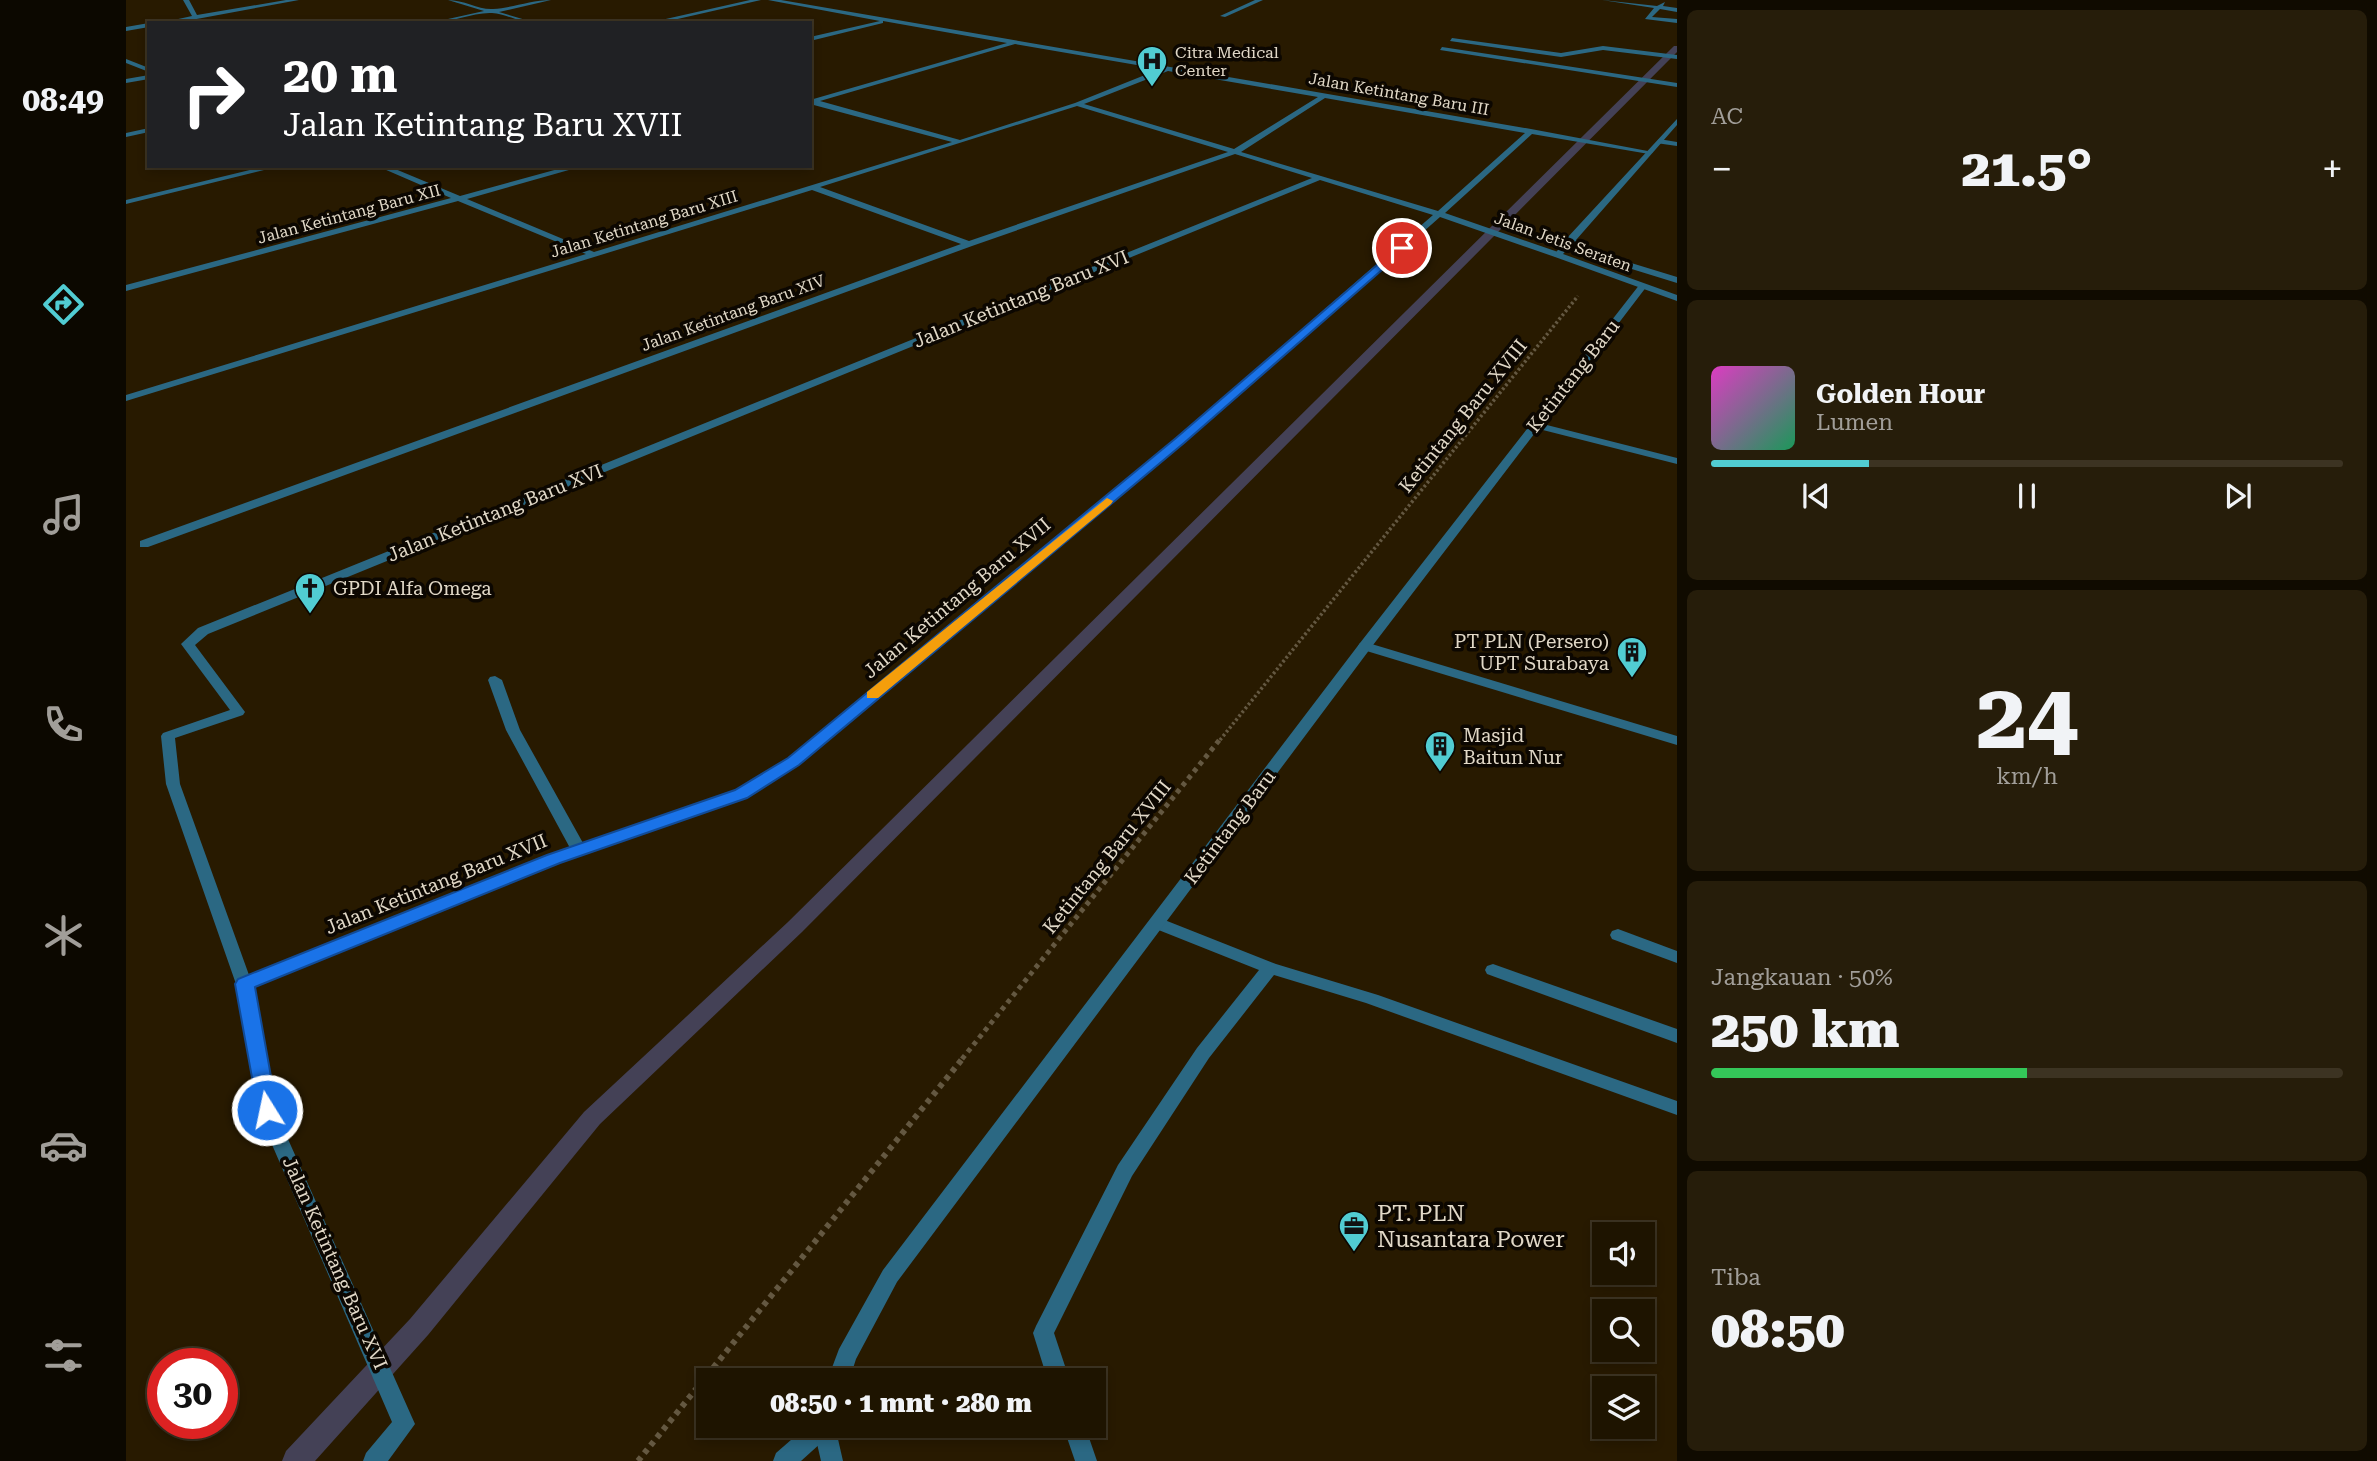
<!DOCTYPE html>
<html lang="id">
<head>
<meta charset="utf-8">
<style>
	:root { --surface:#1e1400; --page:#261d0a; --text:#f1f3f6; --muted:#a19e99; --line:#3c3322; --accent:#51ccd2 }
	body { margin:0; font-family:"Roboto Serif",serif; background:var(--page); color:var(--text); height:100vh; display:flex; flex-direction:column; font-size:26px; white-space:nowrap }
	* { box-sizing:border-box; margin:0 }
	p { font-size:23px; color:var(--muted) }
	.icon { flex:none; width:38px; height:38px; fill:none; stroke:currentColor; stroke-width:2; stroke-linecap:round; stroke-linejoin:round }
	.map { position:relative; flex:1; overflow:hidden }
	.panel { display:flex; flex-direction:column; gap:10px; padding:10px; background:#100b00; width:700px }
	.panel>* { flex:none }
	.guide { position:absolute; left:21px; top:21px; width:665px; height:147px; border-radius:0px; box-shadow:0 4px 10px #0003,0 0 0 2px var(--line); background:#202124; color:#fff; overflow:hidden }
	.fabs { position:absolute; left:1466px; top:1222px; display:grid; gap:14px }
	.fabs a { display:grid; place-items:center; width:63px; height:63px; border-radius:0px; background:var(--surface); box-shadow:0 4px 10px #0003,0 0 0 2px var(--line); font-size:35px }
	.speed { position:absolute; left:21px; top:1348px; display:flex; gap:14px; font-size:35px; font-weight:700; text-align:center }
	.speed>* { display:grid; place-content:center; width:91px; height:91px; border-radius:50%; background:var(--surface); box-shadow:0 4px 10px #0003,0 0 0 2px var(--line); line-height:1 }
	.speed .limit { border:10px solid #d22; background:#fff; color:#111 }
	.pin { position:absolute; display:grid; place-items:center; width:60px; height:60px; color:#fff; margin:-30px; border:4px solid #fff; border-radius:50%; box-shadow:0 2px 7px #0007 }
	.me { position:absolute; width:77px; margin:-38px; rotate:350deg; stroke-linejoin:round; filter:drop-shadow(0 0 5px #0008) }
	.turn { display:flex; align-items:center; gap:24px; height:147px; padding:0 21px; font-size:32px }
	.turn .icon { width:91px; height:91px; stroke-width:2.5 }
	.turn b { display:block; font-size:49px; line-height:60px }
	.big { font-size:52px; font-weight:800; line-height:1.1 }
	.panel .card { flex:1; display:flex; flex-direction:column; justify-content:center; gap:10px; min-width:0; padding:0 24px; border-radius:10px; background:var(--page) }
	.panel .dial { align-items:center; gap:0 }
	.dial b { font-size:91px; line-height:1 }
	.song { display:flex; align-items:center; gap:21px }
	.cover { width:84px; height:84px; border-radius:10px; background:linear-gradient(135deg,hsl(310 70% 55%),hsl(150 70% 35%)) }
	.played { height:7px; border-radius:4px; background:linear-gradient(90deg,var(--accent) 25%,var(--line) 25%) }
	.keys { display:flex; justify-content:space-around; direction:ltr }
	.heat { display:flex; justify-content:space-between; align-items:center; font-size:38px; direction:ltr }
	.charge { height:10px; border-radius:5px; background:linear-gradient(90deg,#34c759 50%,var(--line) 0) }
	.trip { position:absolute; left:570px; top:1368px; width:410px; height:70px; border-radius:0px; background:var(--surface); box-shadow:0 4px 10px #0003,0 0 0 2px var(--line); font-weight:800; line-height:70px; text-align:center }
	main { display:flex; flex:1; min-height:0 }
	.tab-bar { display:flex; flex-direction:column; width:126px; justify-content:space-around; align-items:center; background:#0c0800; color:var(--muted) }
	.tab-bar .icon { width:49px; height:49px }
	.tab-bar .on { color:var(--accent) }
	.tab-bar b { font-size:32px; color:var(--text) }
	.map>svg:first-child { display:block }
</style>
</head>
<body>
<main>
<nav class="tab-bar">
<b>08:49</b>
<svg class="icon on" aria-label="directions" viewBox="0 0 24 24"><path d="M12 3l9 9-9 9-9-9zM9 14v-3h6M13 9l2 2-2 2"/></svg>
<svg class="icon" aria-label="music" viewBox="0 0 24 24"><path d="M9 18V5l10-2v13"/><circle cx="6" cy="18" r="3"/><circle cx="16" cy="16" r="3"/></svg>
<svg class="icon" aria-label="phone" viewBox="0 0 24 24"><path d="M5 4h4l2 5-3 2q2 4 5 5l2-3 5 2v4C11 20 4 13 5 4z"/></svg>
<svg class="icon" aria-label="climate" viewBox="0 0 24 24"><path d="M12 3v18M4 7l16 10M4 17L20 7"/></svg>
<svg class="icon" aria-label="car" viewBox="0 0 24 24"><path d="M5 17H2v-5l4-1 3-4h7l3 4 3 1v5h-3M9 17h6M6 11h13"/><circle cx="7" cy="17" r="2"/><circle cx="17" cy="17" r="2"/></svg>
<svg class="icon" aria-label="filters" viewBox="0 0 24 24"><path d="M4 7h16M4 17h16"/><circle cx="9" cy="7" r="2"/><circle cx="15" cy="17" r="2"/></svg>
</nav>
<div class="map">
<svg width="1551" height="1461" viewBox="0 0 1551 1461">
	<rect width="100%" height="100%" fill="#281a00"/>
	<g fill="none" stroke-linecap="round" stroke-linejoin="round">
		<polygon fill="#444156" fill-rule="evenodd" points="1548,46 1551,46 1551,52 676,932 474,1124 302,1335 189,1461 156,1461 160,1451 284,1319 458,1112 662,922"/>
		<polyline stroke="#645841" stroke-width="3.5" stroke-dasharray="2.5 2.5" stroke-linecap="butt" points="1094,740 1452,296"/>
		<polyline stroke="#645841" stroke-width="5" stroke-dasharray="4.5 4.5" stroke-linecap="butt" points="836,1059 1095,738"/>
		<polyline stroke="#645841" stroke-width="6" stroke-dasharray="5 5" stroke-linecap="butt" points="512,1461 837,1058"/>
		<g fill="#2b6883" fill-rule="evenodd">
			<polygon points="1129,0 1137,0 1099,17 1094,16"/>
			<polygon points="1476,0 1531,6 1539,2 1537,6 1551,8 1551,12 1534,9 1526,17 1551,19 1551,23 1519,19 1528,8"/>
			<polygon points="1326,38 1435,53 1477,46 1551,55 1551,59 1477,50 1435,57 1324,41"/>
			<polygon points="1316,47 1551,83 1551,87 1314,50"/>
			<polygon points="1533,139 1551,142 1551,146 1530,143"/>
			<polygon points="1409,422 1551,458 1551,464 1405,427 1404,425"/>
			<polygon points="1239,642 1551,736 1551,745 1234,649 1232,646 1234,643"/>
			<polygon points="1031,917 1150,964 1252,995 1551,1101 1551,1115 1240,1003 1148,975 1083,1058 1006,1176 928,1333 944,1381 922,1381 907,1333 910,1326 992,1165 1071,1048 1133,970 1025,927 1023,923 1025,919"/>
			<polygon points="1492,929 1551,951 1551,963 1486,939 1484,935 1486,931"/>
			<polygon points="1367,964 1551,1029 1551,1043 1361,974 1359,970 1361,966"/>
			<polygon points="681,1426 709,1426 706,1433 675,1461 647,1461 650,1453"/>
			<polygon points="937,1426 959,1426 971,1461 949,1461"/>
		</g>
		<g fill="#2b6883" fill-rule="evenodd">
			<polygon points="57,0 63,0 71,15 160,0 173,0 49,23 34,23 66,16"/>
			<path d="M 322,0 C 338,0 353,10 367,9 C 387,8 405,0 425,0 L 373,12 L 410,23 C 394,23 381,14 366,13 C 348,12 324,23 304,23 L 358,11 Z"/>
			<polygon points="624,0 635,0 534,23 522,23"/>
			<path d="M 642,0 L 655,0 L 1405,129 L 1527,152 L 1523,154 L 1406,134 L 1319,213 L 1435,253 L 1435,257 L 1429,257 L 1314,217 L 1058,443 L 673,765 L 620,797 L 433,863 L 127,987 L 149,1110 L 289,1424 L 262,1461 L 237,1461 L 240,1453 L 266,1422 L 131,1110 L 110,984 L 40,784 L 35,736 L 37,733 L 104,710 L 55,644 L 72,628 L 1186,178 L 1109,154 L 846,246 L 22,547 L 14,547 L 14,541 L 835,244 L 686,190 L 0,401 L 0,395 L 460,254 L 332,201 L 0,291 L 0,285 L 325,198 L 251,166 L 262,166 L 334,196 L 443,166 L 457,166 L 341,199 L 468,252 L 826,142 L 684,104 L 684,100 L 881,43 L 757,21 L 757,23 L 684,41 L 684,37 L 754,21 ZM 889,44 L 1034,69 L 949,103 L 834,140 L 694,101 ZM 1042,71 L 1192,97 L 1108,149 L 958,104 ZM 1199,98 L 1399,133 L 1312,211 L 1115,152 ZM 951,106 L 1102,152 L 843,241 L 694,187 ZM 1194,180 L 1307,215 L 1050,439 L 663,759 L 610,791 L 457,843 L 394,730 L 376,680 L 369,676 L 364,677 L 362,680 L 380,730 L 444,848 L 123,975 L 54,784 L 49,738 L 117,715 L 119,712 L 69,645 L 82,634 Z"/>
			<polygon points="23,23 23,27 0,31 0,27"/>
			<polygon points="0,59 23,68 23,72 0,63"/>
			<polygon points="23,75 23,79 0,83 0,79"/>
			<polygon points="23,128 23,132 0,137 0,133"/>
			<polygon points="140,166 154,166 0,204 0,200"/>
			<polygon points="1514,284 1521,286 1244,649 771,1282 730,1359 723,1381 701,1381 713,1349 757,1270 1234,643"/>
			<polygon points="687,1426 709,1426 717,1461 695,1461"/>
		</g>
		<polygon fill="#2b6883" fill-rule="evenodd" points="1551,119 1551,125 1450,240 1502,262 1551,277 1551,283 1496,266 1446,244 1437,254 1551,295 1551,301 1429,257 1428,255 1441,238"/>
	</g>
	<polygon fill="#1a73e8" stroke="#114b97" stroke-width="2" points="1273,246 1281,248 1058,443 673,765 621,798 434,863 129,987 151,1110 148,1116 133,1116 109,984 112,979 421,855 609,790 662,758 1050,438"/>
	<polygon fill="#f59e0b" points="981,498 987,501 985,504 752,698 741,698 741,692"/>
	<defs>
		<g id="hospital-pin" transform="scale(1.575)"><path d="M0 17L-7.5 6A9.5 9.5 0 1 1 7.5 6Z" fill="#51ccd2" stroke="#0c0701"/><path d="M-5-5h3v3.5h4V-5h3V5h-3V1.5h-4V5h-3Z" fill="#111"/></g>
		<g id="church-pin" transform="scale(1.575)"><path d="M0 17L-7.5 6A9.5 9.5 0 1 1 7.5 6Z" fill="#51ccd2" stroke="#0c0701"/><path d="M-1.2-6h2.4v3.5h3.3v2.4h-3.3V6h-2.4V-.1h-3.3v-2.4h3.3Z" fill="#111"/></g>
		<g id="building-pin" transform="scale(1.575)"><path d="M0 17L-7.5 6A9.5 9.5 0 1 1 7.5 6Z" fill="#51ccd2" stroke="#0c0701"/><path d="M-4-6H4V6H1V3H-1V6H-4ZM-2.5-4.3h1.7v1.8h-1.7ZM.8-4.3h1.7v1.8H.8ZM-2.5-1h1.7V.8h-1.7ZM.8-1h1.7V.8H.8Z" fill="#111"/></g>
		<g id="office-pin" transform="scale(1.575)"><path d="M0 17L-7.5 6A9.5 9.5 0 1 1 7.5 6Z" fill="#51ccd2" stroke="#0c0701"/><path d="M-6-3h4V-5.5h4V-3h4V5H-6ZM-1-4.5V-3h2v-1.5ZM-6 0V1H6V0Z" fill="#111"/></g>
	</defs>
	<g fill-rule="evenodd">
		<use href="#hospital-pin" x="1026" y="61"/>
		<use href="#church-pin" x="184" y="588"/>
		<use href="#building-pin" x="1506" y="652"/>
		<use href="#building-pin" x="1314" y="746"/>
		<use href="#office-pin" x="1228" y="1226"/>
	</g>
	<g text-anchor="middle" dominant-baseline="central" stroke-width="7" stroke-linejoin="round" paint-order="stroke">
		<g font-size="16" fill="#e1d8c7" stroke="#0c0701" text-anchor="start">
			<text x="1049" y="52">Citra Medical<tspan x="1049" dy="18">Center</tspan></text>
		</g>
		<g font-size="16" fill="#e1d8c7" stroke="#0c0701">
			<text transform="translate(1273 94) rotate(10)">Jalan Ketintang Baru III</text>
			<text transform="translate(223 214) rotate(-15)">Jalan Ketintang Baru XII</text>
			<text transform="translate(518 224) rotate(-17)">Jalan Ketintang Baru XIII</text>
			<text transform="translate(1437 242) rotate(20)">Jalan Jetis Seraten</text>
			<text transform="translate(607 313) rotate(-20)">Jalan Ketintang Baru XIV</text>
		</g>
		<g font-size="19" fill="#e1d8c7" stroke="#0c0701">
			<text transform="translate(895 299) rotate(-22)">Jalan Ketintang Baru XVI</text>
			<text transform="translate(1447 376) rotate(-52)">Ketintang Baru</text>
			<text transform="translate(1337 416) rotate(-51)">Ketintang Baru XVIII</text>
			<text transform="translate(369 513) rotate(-22)">Jalan Ketintang Baru XVI</text>
			<text transform="translate(831 598) rotate(-40)">Jalan Ketintang Baru XVII</text>
			<text transform="translate(1104 827) rotate(-53)">Ketintang Baru</text>
			<text transform="translate(981 857) rotate(-51)">Ketintang Baru XVIII</text>
			<text transform="translate(310 884) rotate(-22)">Jalan Ketintang Baru XVII</text>
			<text transform="translate(209 1263) rotate(66)">Jalan Ketintang Baru XVI</text>
		</g>
		<g font-size="19" fill="#e1d8c7" stroke="#0c0701" text-anchor="start">
			<text x="207" y="588">GPDI Alfa Omega</text>
			<text x="1483" y="641" text-anchor="end">PT PLN (Persero)<tspan x="1483" dy="22">UPT Surabaya</tspan></text>
			<text x="1337" y="735">Masjid<tspan x="1337" dy="22">Baitun Nur</tspan></text>
		</g>
		<g font-size="23" fill="#e1d8c7" stroke="#0c0701" text-anchor="start">
			<text x="1251" y="1213">PT. PLN<tspan x="1251" dy="26">Nusantara Power</tspan></text>
		</g>
	</g>
</svg>
<div class="fabs">
<a><svg class="icon" aria-label="sound" viewBox="0 0 24 24"><path d="M4 9h4l5-4v14l-5-4H4zM17 9q2 3 0 6"/></svg></a>
<a><svg class="icon" aria-label="search" viewBox="0 0 24 24"><circle cx="10" cy="10" r="6"/><path d="M15 15l6 6"/></svg></a>
<a><svg class="icon" aria-label="layers" viewBox="0 0 24 24"><path d="M12 4l9 5-9 5-9-5zM3 14l9 5 9-5"/></svg></a>
</div>
<div class="speed"><div class="limit">30</div></div>
<div class="pin" style="left:1276px;top:248px;background:#d93025"><svg class="icon" aria-label="arrive" viewBox="0 0 24 24"><path d="M6 21V4h12l-3 4 3 4H6"/></svg></div>
<svg class="me" style="left:141px;top:1110px" viewBox="-20 -20 40 40"><circle r="17" fill="#1a73e8" stroke="#fff" stroke-width="3"/><path d="M0-11L8 9 0 5-8 9z" fill="#fff"/></svg>
<div class="trip">08:50 · 1 mnt · 280 m</div>
<div class="guide">
<div class="turn"><svg class="icon" aria-label="right" viewBox="0 0 24 24"><path d="M7 20v-9h11M14 6l5 5-5 5"/></svg><div><b>20 m</b>Jalan Ketintang Baru XVII</div></div>
</div>
</div>
<section class="panel">
<div class="card"><p>AC</p>
<div class="heat"><a>−</a><b class="big">21.5°</b><a>+</a></div>
</div>
<div class="card">
<div class="song"><i class="cover"></i><div><b>Golden Hour</b><p>Lumen</p></div></div>
<div class="played"></div>
<div class="keys"><svg class="icon" aria-label="previous" viewBox="0 0 24 24"><path d="M18 5L8 12l10 7zM5 5v14"/></svg><svg class="icon" aria-label="pause" viewBox="0 0 24 24"><path d="M8 5v14M16 5v14"/></svg><svg class="icon" aria-label="next" viewBox="0 0 24 24"><path d="M6 5l10 7-10 7zM19 5v14"/></svg></div>
</div>
<div class="card dial"><b>24</b><p>km/h</p></div>
<div class="card"><p>Jangkauan · 50%</p><b class="big">250 km</b><div class="charge"></div></div>
<div class="card"><p>Tiba</p><b class="big">08:50</b></div>
</section>
</main>
</body>
</html>
